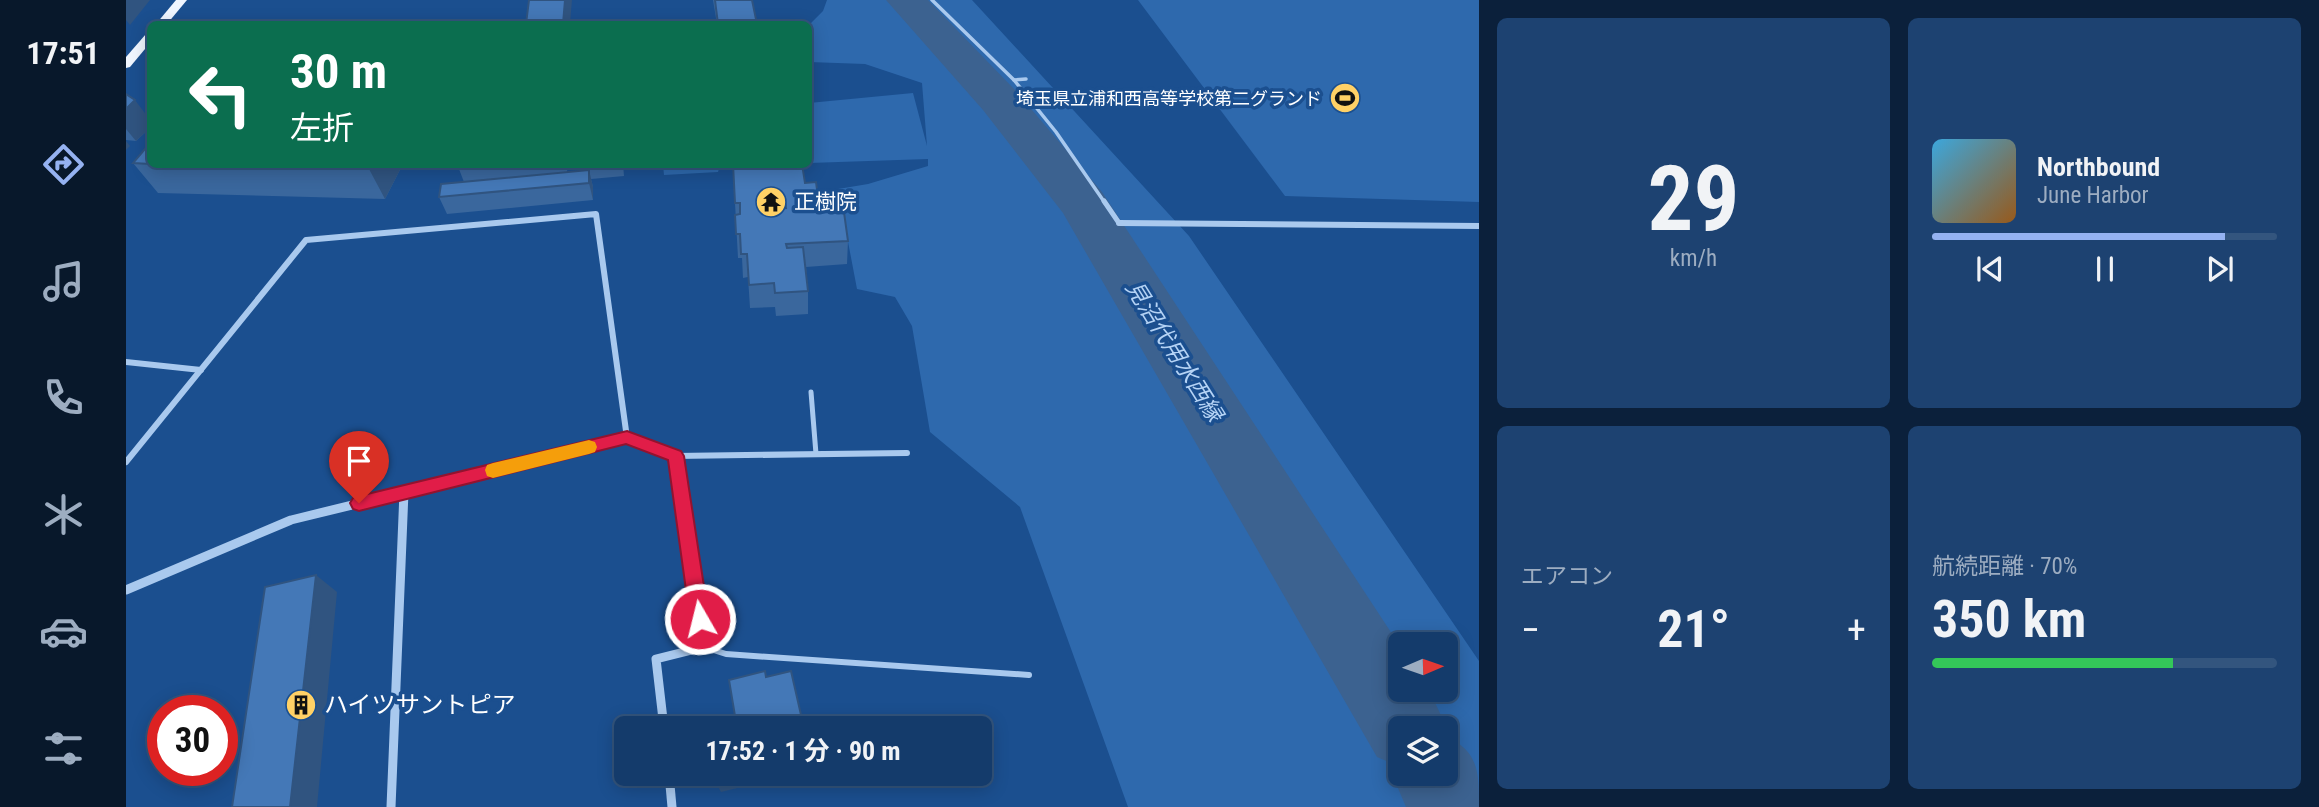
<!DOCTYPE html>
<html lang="ja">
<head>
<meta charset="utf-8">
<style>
	:root { --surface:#143b6b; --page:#1d4271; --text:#f1f3f6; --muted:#9dadc1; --line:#33557e; --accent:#95b2f1 }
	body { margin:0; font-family:"Roboto Condensed","Noto Sans JP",sans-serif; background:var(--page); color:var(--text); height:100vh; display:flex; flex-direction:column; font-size:26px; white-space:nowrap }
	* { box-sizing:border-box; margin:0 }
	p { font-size:23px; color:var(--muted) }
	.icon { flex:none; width:38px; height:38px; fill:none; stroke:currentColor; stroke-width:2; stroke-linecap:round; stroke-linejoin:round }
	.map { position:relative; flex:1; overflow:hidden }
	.side { display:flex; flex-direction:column; gap:18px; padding:18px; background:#0b203b; width:840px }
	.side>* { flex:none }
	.guide { position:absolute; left:21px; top:21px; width:665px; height:147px; border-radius:10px; box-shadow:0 4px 18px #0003,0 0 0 2px var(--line); background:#0b6e4f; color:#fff; overflow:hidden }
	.needle { width:46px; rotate:88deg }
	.tools { position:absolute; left:1262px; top:632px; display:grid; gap:14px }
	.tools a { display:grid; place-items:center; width:70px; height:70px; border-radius:10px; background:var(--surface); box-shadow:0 4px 18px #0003,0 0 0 2px var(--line); font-size:35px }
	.speed { position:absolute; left:21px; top:695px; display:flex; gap:14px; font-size:35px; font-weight:700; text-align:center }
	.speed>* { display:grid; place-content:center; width:91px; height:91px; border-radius:50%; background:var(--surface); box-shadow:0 4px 18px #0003,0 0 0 2px var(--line); line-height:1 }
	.speed .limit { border:10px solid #d22; background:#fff; color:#111 }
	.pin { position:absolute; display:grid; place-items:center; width:60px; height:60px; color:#fff; margin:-72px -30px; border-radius:50% 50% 50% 0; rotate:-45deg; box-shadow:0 0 7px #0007 }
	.pin .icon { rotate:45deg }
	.me { position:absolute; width:77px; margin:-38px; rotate:352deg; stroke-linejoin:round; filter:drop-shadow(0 0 5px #0008) }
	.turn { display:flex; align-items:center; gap:24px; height:147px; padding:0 28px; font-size:32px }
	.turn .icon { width:91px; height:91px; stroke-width:2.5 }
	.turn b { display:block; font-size:49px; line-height:60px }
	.big { font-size:52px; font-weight:700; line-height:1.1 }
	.side .tile { flex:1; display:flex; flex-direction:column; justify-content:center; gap:10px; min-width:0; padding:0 24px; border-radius:10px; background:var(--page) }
	.side .dial { align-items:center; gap:0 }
	.dial b { font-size:91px; line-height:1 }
	.song { display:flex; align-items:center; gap:21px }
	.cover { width:84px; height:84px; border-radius:10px; background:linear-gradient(135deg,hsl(200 70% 55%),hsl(30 70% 35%)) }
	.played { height:7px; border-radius:4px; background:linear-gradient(90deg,var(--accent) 85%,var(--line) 85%) }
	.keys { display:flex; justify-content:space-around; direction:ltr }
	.heat { display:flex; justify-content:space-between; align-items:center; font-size:38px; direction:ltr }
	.charge { height:10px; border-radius:5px; background:linear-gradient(90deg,#34c759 70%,var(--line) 0) }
	.side .tiles { flex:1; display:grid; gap:18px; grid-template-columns:repeat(2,1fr) }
	.trip { position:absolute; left:488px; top:716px; width:378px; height:70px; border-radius:10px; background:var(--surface); box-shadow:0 4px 18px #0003,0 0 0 2px var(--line); font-weight:700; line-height:70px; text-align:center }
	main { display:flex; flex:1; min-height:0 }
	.tabs { display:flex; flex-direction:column; width:126px; justify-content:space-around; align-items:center; background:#08182b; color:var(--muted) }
	.tabs .icon { width:49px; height:49px }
	.tabs .current { color:var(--accent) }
	.tabs b { font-size:32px; color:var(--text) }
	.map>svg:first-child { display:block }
</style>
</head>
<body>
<main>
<nav class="tabs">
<b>17:51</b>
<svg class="icon current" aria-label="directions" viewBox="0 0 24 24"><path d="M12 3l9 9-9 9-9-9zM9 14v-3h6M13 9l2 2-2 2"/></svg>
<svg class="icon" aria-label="music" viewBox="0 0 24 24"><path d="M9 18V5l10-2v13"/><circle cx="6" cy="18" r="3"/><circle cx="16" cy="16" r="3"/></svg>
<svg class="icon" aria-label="phone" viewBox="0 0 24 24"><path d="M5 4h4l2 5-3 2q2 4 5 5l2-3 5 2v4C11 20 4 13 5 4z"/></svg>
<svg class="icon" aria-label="climate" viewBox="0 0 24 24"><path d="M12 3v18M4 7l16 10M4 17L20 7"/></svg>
<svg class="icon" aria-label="car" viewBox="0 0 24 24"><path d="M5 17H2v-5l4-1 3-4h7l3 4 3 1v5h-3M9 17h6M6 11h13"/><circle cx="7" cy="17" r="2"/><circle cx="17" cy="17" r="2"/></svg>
<svg class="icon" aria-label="filters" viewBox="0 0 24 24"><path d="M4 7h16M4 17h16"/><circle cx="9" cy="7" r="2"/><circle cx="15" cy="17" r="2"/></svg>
</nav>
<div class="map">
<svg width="1353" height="807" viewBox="0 0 1353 807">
	<rect width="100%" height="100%" fill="#1b4f8f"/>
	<g fill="#2e69ad" fill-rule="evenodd">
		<path d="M 701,0 L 846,0 L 1063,236 L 1353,661 L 1353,807 L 1002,807 L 894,507 L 804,432 L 786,326 L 769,297 L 731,289 L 712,189 L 742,184 L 802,166 L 802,159 L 683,163 L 683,103 L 787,93 L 801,146 L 796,83 L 739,64 L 683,62 L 682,26 L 697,11 ZM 1274,644 L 1320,644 L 1320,690 L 1274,690 ZM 1274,728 L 1320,728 L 1320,774 L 1274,774 Z"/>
		<polygon points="1012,0 1353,0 1353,202 1159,196"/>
		<polygon points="537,165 537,164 606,165 594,165 592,172 538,175"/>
	</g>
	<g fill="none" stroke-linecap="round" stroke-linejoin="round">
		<path fill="#3c6290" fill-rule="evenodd" d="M 760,0 L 802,0 L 889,90 L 976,192 L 1274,646 L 1274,690 L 1303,690 L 1321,728 L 1320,732 L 1320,728 L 1274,728 L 1274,774 L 1320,774 L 1320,736 C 1353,752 1353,772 1353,807 L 1280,807 L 1266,774 L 1270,765 L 1251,757 L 937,213 L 857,110 Z"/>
		<g stroke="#a9c9ee" stroke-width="3.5">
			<polyline points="806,0 888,80 930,132 979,203"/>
			<polyline points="888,80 900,79"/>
		</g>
		<g stroke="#a9c9ee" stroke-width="5">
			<polyline points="978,201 993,223"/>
			<polyline points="685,392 690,454"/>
		</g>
		<polyline stroke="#a9c9ee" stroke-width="6" points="578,647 600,654 903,675"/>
		<g stroke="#a9c9ee" stroke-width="6">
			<polyline points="993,223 1353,226"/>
			<polyline points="0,362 75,370"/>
			<polyline points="549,456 550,466"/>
			<polyline points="0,462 180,240 470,214 501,438 549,456 781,453"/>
			<polyline points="387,466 501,438"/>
		</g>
		<g stroke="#a9c9ee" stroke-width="9">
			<polyline points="0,590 165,520 394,464"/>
			<polyline points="538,728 530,659 578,647 550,464"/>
			<polyline points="543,774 546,807"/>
			<polyline points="265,807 278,492"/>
		</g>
		<g fill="#f0f6ff" fill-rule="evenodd">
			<polygon points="50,0 61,0 41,24 30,24"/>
			<polygon points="24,33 24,43 4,67 0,68 0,57 20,34"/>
		</g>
	</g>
	<g fill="#3a679d">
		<polygon points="587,0 626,0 631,24 591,24"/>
		<polygon points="0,94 24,120 24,128 10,141 0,140"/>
		<polygon points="24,143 24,164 277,164 259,199 32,193 7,163"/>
		<polygon points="331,164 442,164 441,172 459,170 457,164 497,164 498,176 465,179 467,187 467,200 321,214 313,197 338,182"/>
		<polygon points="679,183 692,197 709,206 722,241 721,264 680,267 682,291 682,314 650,316 649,307 624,308 622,277 617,278 616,258 612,258 609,203"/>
	</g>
	<g fill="#305480">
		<polygon points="0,0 24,0 4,25 0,20"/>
		<polygon points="439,0 446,0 444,24 437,24"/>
		<polygon points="9,100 24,120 24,128 10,141 0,129 0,109"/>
		<polygon points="0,141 4,146 0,150"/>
		<polygon points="245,164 277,164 259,199 243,169"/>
		<polygon points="463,170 467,187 467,200 463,183"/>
		<polygon points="190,575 211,592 191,807 164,807"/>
		<polygon points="638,774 668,774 595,792 591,785"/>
	</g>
	<g fill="#4478b7" stroke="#305480" stroke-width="2" fill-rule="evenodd">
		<polygon points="403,0 439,0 437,24 400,24"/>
		<polygon points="589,0 626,0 631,24 592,24"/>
		<polygon points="0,94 9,100 0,109"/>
		<polygon points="24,143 24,164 7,163"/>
		<polygon points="56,164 245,164 243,169"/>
		<path d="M 607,164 L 676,164 L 679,183 L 690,182 L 692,197 L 708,196 L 709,206 L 717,205 L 722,241 L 660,244 L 661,248 L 677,247 L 682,291 L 649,293 L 648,283 L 623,285 L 621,254 L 615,254 L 614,234 L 610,234 L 609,215 L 614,214 L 614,203 L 609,203 ZM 650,201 L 659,201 L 660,208 L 651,209 Z"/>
		<polygon points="463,170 463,183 313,197 315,184"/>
		<polygon points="190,575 164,807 106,807 139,587"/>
		<polygon points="639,671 640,677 665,671 678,728 611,728 603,680"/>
		<polygon points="590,774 638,774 591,785"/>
	</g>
	<polygon fill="#e11d48" stroke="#92132f" stroke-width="2" points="501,431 555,451 558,456 583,619 581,626 574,629 567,626 564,619 542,460 500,444 233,511 227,509 224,503 227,498 233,496"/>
	<polygon fill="#f59e0b" points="463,440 469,442 471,447 469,452 463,454 367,478 361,476 359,470 361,465 367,463"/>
	<defs>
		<g id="stadium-disc" transform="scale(1.575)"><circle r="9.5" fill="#ffd166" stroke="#1b4f8f"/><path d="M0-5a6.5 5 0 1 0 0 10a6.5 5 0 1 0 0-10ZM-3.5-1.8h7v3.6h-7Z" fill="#111"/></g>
		<g id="temple-disc" transform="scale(1.575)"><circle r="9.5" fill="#ffd166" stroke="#1b4f8f"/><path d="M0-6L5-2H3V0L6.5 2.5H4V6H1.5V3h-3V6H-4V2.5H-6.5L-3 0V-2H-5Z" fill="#111"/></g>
		<g id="building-disc" transform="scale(1.575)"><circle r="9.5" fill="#ffd166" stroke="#1b4f8f"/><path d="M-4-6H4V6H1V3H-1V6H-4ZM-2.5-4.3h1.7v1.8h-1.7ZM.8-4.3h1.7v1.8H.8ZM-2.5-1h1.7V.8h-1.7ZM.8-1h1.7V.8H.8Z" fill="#111"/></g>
	</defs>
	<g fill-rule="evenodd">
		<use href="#stadium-disc" x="1219" y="98"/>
		<use href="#temple-disc" x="645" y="202"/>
		<use href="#building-disc" x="175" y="705"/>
	</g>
	<g text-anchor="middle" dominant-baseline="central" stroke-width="7" stroke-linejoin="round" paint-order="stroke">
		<g font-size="18" fill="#fff" stroke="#1b4f8f" text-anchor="end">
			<text x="1196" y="98">埼玉県立浦和西高等学校第二グランド</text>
		</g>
		<g font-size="21" fill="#fff" stroke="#1b4f8f" text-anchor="start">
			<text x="668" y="202">正樹院</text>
		</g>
		<g font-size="23" font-style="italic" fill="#b5d3f5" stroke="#1b4f8f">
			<text transform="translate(1048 351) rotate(58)">見沼代用水西縁</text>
		</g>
		<g font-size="24" fill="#fff" stroke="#1b4f8f" text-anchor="start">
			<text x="198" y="705">ハイツサントピア</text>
		</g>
	</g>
</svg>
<div class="tools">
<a><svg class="needle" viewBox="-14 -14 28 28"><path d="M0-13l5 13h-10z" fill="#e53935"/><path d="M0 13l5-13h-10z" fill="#9dadc1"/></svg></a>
<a><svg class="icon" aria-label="layers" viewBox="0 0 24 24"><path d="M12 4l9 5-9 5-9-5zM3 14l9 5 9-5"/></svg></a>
</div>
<div class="speed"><div class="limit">30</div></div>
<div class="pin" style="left:233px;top:503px;background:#d93025"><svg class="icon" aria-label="arrive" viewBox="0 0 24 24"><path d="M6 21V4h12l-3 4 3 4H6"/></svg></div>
<svg class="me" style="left:574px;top:619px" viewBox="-20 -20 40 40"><circle r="17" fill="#e11d48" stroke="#fff" stroke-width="3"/><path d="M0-11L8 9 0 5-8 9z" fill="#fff"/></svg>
<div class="trip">17:52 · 1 分 · 90 m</div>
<div class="guide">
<div class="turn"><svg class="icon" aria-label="left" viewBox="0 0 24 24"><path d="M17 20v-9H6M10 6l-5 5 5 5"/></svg><div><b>30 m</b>左折</div></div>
</div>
</div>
<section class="side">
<div class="tiles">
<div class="tile dial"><b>29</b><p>km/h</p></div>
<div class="tile">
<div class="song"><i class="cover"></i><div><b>Northbound</b><p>June Harbor</p></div></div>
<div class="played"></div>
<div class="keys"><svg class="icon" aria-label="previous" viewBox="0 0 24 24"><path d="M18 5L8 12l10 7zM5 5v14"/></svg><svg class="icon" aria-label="pause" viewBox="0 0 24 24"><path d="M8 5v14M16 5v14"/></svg><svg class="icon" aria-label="next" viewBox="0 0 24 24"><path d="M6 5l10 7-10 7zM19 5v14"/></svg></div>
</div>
<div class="tile"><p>エアコン</p>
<div class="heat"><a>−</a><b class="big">21°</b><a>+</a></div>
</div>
<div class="tile"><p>航続距離 · 70%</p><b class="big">350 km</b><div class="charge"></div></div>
</div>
</section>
</main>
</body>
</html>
